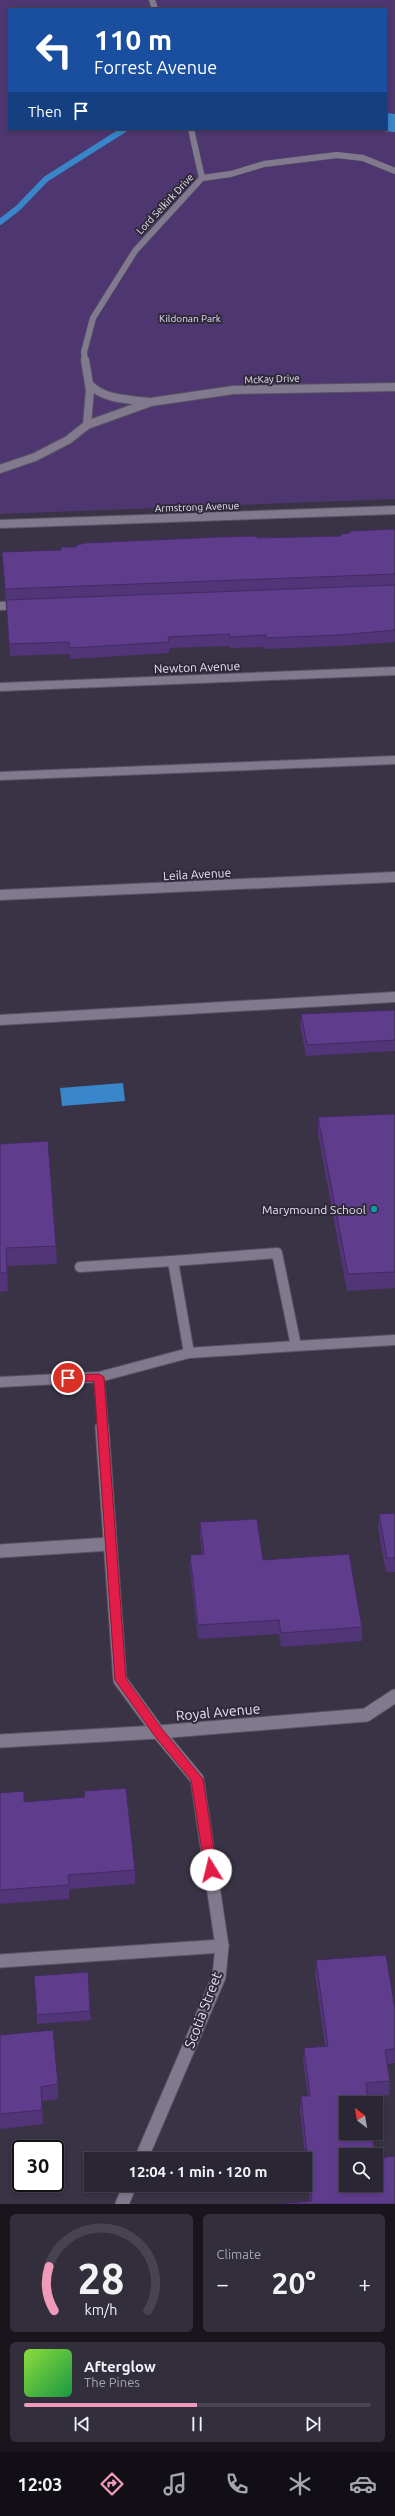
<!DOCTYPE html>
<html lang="en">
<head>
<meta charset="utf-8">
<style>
	:root { --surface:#2b2634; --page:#332e3c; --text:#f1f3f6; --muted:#a6a5ac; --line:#47434f; --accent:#ef9ab8 }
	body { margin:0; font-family:Ubuntu,sans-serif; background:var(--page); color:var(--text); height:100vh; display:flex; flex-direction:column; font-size:15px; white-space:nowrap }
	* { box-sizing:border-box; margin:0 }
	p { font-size:13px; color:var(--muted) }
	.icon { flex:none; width:22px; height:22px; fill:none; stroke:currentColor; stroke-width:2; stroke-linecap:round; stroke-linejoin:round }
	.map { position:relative; height:2204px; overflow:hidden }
	.sheet { display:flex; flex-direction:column; gap:10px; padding:10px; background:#18151d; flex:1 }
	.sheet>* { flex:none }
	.top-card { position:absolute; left:8px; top:8px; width:379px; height:122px; border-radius:0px; box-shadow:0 2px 6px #0003,0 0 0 1px var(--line); background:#1a4fa0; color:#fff; overflow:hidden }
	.needle { width:26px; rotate:329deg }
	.buttons { position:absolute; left:339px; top:2096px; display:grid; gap:8px }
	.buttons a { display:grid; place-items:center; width:44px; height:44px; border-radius:0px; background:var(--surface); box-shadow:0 2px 6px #0003,0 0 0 1px var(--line); font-size:20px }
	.speed { position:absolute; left:12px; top:2140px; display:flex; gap:8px; font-size:20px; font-weight:700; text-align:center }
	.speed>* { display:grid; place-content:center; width:52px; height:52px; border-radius:50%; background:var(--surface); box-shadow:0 2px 6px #0003,0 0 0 1px var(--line); line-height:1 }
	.speed .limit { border:2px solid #111; border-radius:6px; background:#fff; color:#111 }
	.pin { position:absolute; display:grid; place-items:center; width:34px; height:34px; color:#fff; margin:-17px; border:2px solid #fff; border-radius:50%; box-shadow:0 1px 4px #0007 }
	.me { position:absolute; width:44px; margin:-22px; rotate:351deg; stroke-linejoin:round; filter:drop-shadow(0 0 3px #0008) }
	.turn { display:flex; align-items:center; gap:14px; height:84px; padding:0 20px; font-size:18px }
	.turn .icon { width:52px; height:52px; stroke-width:2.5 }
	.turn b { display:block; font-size:28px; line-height:34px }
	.then { display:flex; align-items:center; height:38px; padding:0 20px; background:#0003; gap:8px; font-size:15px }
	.big { font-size:30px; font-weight:700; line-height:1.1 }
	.sheet .widget { flex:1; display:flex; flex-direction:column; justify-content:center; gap:6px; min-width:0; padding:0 14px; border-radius:6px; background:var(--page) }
	.sheet .dial { align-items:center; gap:0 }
	.dial svg { height:104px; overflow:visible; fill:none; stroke:var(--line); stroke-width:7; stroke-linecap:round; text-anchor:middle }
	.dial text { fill:var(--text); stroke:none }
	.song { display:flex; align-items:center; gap:12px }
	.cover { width:48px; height:48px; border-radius:6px; background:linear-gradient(135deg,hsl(90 70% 55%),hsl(140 70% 35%)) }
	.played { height:4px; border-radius:2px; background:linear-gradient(90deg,var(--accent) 50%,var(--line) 50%) }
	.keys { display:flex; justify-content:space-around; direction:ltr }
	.heat { display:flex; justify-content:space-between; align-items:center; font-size:22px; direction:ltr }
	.sheet .tiles { flex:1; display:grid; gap:10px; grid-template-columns:1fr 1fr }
	.widget:last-child { grid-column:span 2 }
	.trip { position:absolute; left:84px; top:2152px; width:228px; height:40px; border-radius:0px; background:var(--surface); box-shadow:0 2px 6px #0003,0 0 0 1px var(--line); font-weight:700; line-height:40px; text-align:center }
	.tabs { display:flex; height:64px; justify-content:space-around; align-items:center; background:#110f15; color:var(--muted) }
	.tabs .icon { width:28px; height:28px }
	.tabs .on { color:var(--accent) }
	.tabs b { font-size:18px; color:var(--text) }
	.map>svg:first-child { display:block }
</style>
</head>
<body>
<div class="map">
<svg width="395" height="2204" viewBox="0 0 395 2204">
	<rect width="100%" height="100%" fill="#393345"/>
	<path fill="#4e3770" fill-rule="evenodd" d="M 0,0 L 395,0 L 395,499 L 0,514 ZM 9,9 L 386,9 L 386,129 L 9,129 Z"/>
	<g fill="#3986ca">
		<polygon points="386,113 395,114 395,132 359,129 386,129"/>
		<polygon points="123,1083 125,1101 62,1106 60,1088"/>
	</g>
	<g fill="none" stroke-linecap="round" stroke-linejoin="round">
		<polyline stroke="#3986ca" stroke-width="6" points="0,222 18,208 46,179 125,129"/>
		<g stroke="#585262" stroke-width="7">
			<g id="minor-far3">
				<polyline points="152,0 155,9"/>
				<polyline points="191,129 202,178"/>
				<polyline points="85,361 84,352 93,318 135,251 202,178 231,174 264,164 337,155 363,158 395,171"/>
			</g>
		</g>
		<g stroke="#585262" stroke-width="10">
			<g id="minor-far2">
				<polyline points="85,360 90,390 87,425"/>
				<path d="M 89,384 C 105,400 127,399 149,402"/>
				<polyline points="0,469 35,457 68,440 87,425 151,402 233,390 395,387"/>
				<polyline points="0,524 395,510"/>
				<polyline points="0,606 19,605"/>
				<polyline points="0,687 395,671"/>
				<polyline points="0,776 395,760"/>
			</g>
		</g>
		<g stroke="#585262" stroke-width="12">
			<g id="minor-far1">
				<polyline points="0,895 395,877"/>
				<polyline points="0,1020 395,997"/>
				<polygon points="277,1253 296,1346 189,1353 173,1261"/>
				<polyline points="80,1267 173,1261"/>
				<polyline points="296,1346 395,1340"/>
				<polyline points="99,1377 103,1428"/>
				<polyline points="0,1382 99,1377 189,1353"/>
			</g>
		</g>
		<g stroke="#585262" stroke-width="15">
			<g id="minor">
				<polyline points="102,1427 120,1680 158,1732 197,1779 222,1946 219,1977 141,2159"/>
				<polyline points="0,1551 110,1544"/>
				<polyline points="0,1741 158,1732 366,1715 395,1696"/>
				<polyline points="0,1961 222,1946"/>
				<polyline points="122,2204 130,2185"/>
			</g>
		</g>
		<use href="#minor-far3" stroke="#817a8f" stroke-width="6"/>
		<use href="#minor-far2" stroke="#817a8f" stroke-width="8"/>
		<use href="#minor-far1" stroke="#817a8f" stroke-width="10"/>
		<use href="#minor" stroke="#817a8f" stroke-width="13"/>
	</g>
	<g fill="#523478">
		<polygon points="395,529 395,642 339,646 266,649 265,647 230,648 230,646 169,648 169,653 70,659 70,654 10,656 2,552 61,550 257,538 340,536 341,534 350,533 350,531"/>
		<polygon points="395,1010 395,1051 306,1056 300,1026 301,1014"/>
		<polygon points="395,1114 395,1288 347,1291 318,1134 318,1117"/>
		<polygon points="0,1144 56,1246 57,1264 7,1266 8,1291 0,1292"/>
		<polygon points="395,1513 395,1572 386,1572 378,1528 379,1514"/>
		<polygon points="200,1522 263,1560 362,1627 362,1641 281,1647 279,1634 198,1639 190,1569 190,1555 202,1554 200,1537"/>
		<polygon points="84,1791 135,1870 135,1884 69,1889 69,1899 0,1904 0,1793 24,1802 84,1798"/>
		<polygon points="316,1960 395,2009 395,2063 387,2064 390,2081 389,2095 368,2097 346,2185 395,2204 310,2201 300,2110 301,2096 308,2096 303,2062 304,2048 325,2046 315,1974"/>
		<polygon points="34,1976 90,2011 91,2020 37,2024"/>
		<polygon points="0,2035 58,2084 58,2099 42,2101 43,2124 0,2129"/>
	</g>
	<g fill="#5f3d8c" stroke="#422b62">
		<polygon points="395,529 395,574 5,589 2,552 61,550 61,547 76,547 76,545 86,543 219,537 257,536 257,538 341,536 341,534 350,533 350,531"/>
		<polygon points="395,585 395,630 340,635 266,638 266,635 230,637 230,634 168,637 169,642 70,648 69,642 9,644 6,600"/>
		<polygon points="395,1010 395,1040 307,1045 301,1014"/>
		<polygon points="395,1114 395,1272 348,1274 318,1117"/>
		<polygon points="48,1141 56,1246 6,1248 7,1273 0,1273 0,1144"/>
		<polygon points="395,1513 395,1558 387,1558 379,1514"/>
		<polygon points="257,1519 263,1560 349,1554 362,1627 281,1633 279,1620 198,1625 190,1555 204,1554 200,1522"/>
		<polygon points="126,1788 135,1870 68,1875 69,1885 0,1890 0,1793 24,1791 24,1802 85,1797 84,1791"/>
		<polygon points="386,1955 395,2009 395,2049 385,2050 390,2081 366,2083 368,2103 346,2103 346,2133 372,2133 375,2155 346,2155 346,2185 376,2185 376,2158 395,2156 395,2204 277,2204 312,2201 301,2096 310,2096 304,2048 328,2046 316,1960"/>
		<polygon points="88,1972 90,2011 37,2015 34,1976"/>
		<polygon points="53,2030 58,2084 41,2087 42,2110 0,2114 0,2035"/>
	</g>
	<polygon fill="#e11d48" stroke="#92132f" points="99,1374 104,1377 126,1679 162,1729 203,1779 217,1870 211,1875 205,1870 191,1780 154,1735 115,1680 94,1381 68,1382 63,1378 68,1375"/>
	<circle fill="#0f9aa8" stroke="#2f293a" stroke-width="1.5" cx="374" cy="1209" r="4"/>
	<g text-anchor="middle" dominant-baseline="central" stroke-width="4" stroke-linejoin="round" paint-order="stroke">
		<g font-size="10" fill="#e7e3ef" stroke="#2f293a">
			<text transform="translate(165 204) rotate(-47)">Lord Selkirk Drive</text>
			<text transform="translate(272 379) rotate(-2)">McKay Drive</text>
			<text transform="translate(197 507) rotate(-2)">Armstrong Avenue</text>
		</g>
		<g font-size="10" fill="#e1daf0" stroke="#2f293a">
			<text x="190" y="318">Kildonan Park</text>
		</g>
		<g font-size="12" fill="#e7e3ef" stroke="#2f293a">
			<text transform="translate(197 667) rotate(-2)">Newton Avenue</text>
			<text transform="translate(197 874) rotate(-3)">Leila Avenue</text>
		</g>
		<g font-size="12" fill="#e7e3ef" stroke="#2f293a" text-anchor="end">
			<text x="366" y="1209">Marymound School</text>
		</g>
		<g font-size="14" fill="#e7e3ef" stroke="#2f293a">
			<text transform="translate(218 1712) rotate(-5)">Royal Avenue</text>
			<text transform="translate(203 2010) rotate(-69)">Scotia Street</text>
		</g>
	</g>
</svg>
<div class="buttons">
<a><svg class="needle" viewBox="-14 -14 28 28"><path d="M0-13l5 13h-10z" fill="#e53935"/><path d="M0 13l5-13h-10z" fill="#a6a5ac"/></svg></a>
<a><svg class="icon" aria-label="search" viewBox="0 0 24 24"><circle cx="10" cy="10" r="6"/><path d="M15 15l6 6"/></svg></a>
</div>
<div class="speed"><div class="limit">30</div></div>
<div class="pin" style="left:68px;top:1378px;background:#d93025"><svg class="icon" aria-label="arrive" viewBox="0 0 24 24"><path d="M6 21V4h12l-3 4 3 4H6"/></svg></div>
<svg class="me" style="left:211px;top:1870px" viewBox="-20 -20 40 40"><circle r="19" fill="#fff"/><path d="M0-13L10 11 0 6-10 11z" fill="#e11d48"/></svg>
<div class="trip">12:04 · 1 min · 120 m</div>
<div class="top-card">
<div class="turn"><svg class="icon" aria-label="left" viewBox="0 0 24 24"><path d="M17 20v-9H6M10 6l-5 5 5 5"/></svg><div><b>110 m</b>Forrest Avenue</div></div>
<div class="then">Then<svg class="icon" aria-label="arrive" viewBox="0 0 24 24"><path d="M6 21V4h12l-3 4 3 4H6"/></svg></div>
</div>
</div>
<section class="sheet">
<div class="tiles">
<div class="widget dial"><svg viewBox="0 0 100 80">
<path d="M14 69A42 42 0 1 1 86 69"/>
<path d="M14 69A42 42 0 0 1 10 35" stroke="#ef9ab8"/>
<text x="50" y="56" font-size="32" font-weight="700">28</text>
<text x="50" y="72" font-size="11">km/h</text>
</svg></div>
<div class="widget"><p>Climate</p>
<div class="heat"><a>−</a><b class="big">20°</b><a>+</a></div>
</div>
<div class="widget">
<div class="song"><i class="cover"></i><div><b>Afterglow</b><p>The Pines</p></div></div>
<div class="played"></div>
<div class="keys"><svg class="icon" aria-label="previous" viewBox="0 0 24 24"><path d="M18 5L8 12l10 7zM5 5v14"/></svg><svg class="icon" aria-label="pause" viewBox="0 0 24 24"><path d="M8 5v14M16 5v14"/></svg><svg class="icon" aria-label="next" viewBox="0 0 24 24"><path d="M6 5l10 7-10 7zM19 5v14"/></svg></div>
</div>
</div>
</section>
<nav class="tabs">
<b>12:03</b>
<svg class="icon on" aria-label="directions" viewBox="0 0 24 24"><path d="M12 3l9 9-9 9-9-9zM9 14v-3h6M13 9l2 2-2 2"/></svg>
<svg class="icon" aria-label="music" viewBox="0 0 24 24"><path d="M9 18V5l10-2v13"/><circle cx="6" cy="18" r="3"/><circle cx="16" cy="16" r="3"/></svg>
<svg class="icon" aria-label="phone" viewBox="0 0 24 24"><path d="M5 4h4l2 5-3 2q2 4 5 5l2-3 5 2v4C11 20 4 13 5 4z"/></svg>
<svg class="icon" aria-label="climate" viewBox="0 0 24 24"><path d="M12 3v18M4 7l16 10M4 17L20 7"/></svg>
<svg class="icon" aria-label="car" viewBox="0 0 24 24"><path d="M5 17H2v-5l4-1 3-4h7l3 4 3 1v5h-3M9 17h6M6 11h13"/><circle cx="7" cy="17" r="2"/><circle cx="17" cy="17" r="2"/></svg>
</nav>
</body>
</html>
